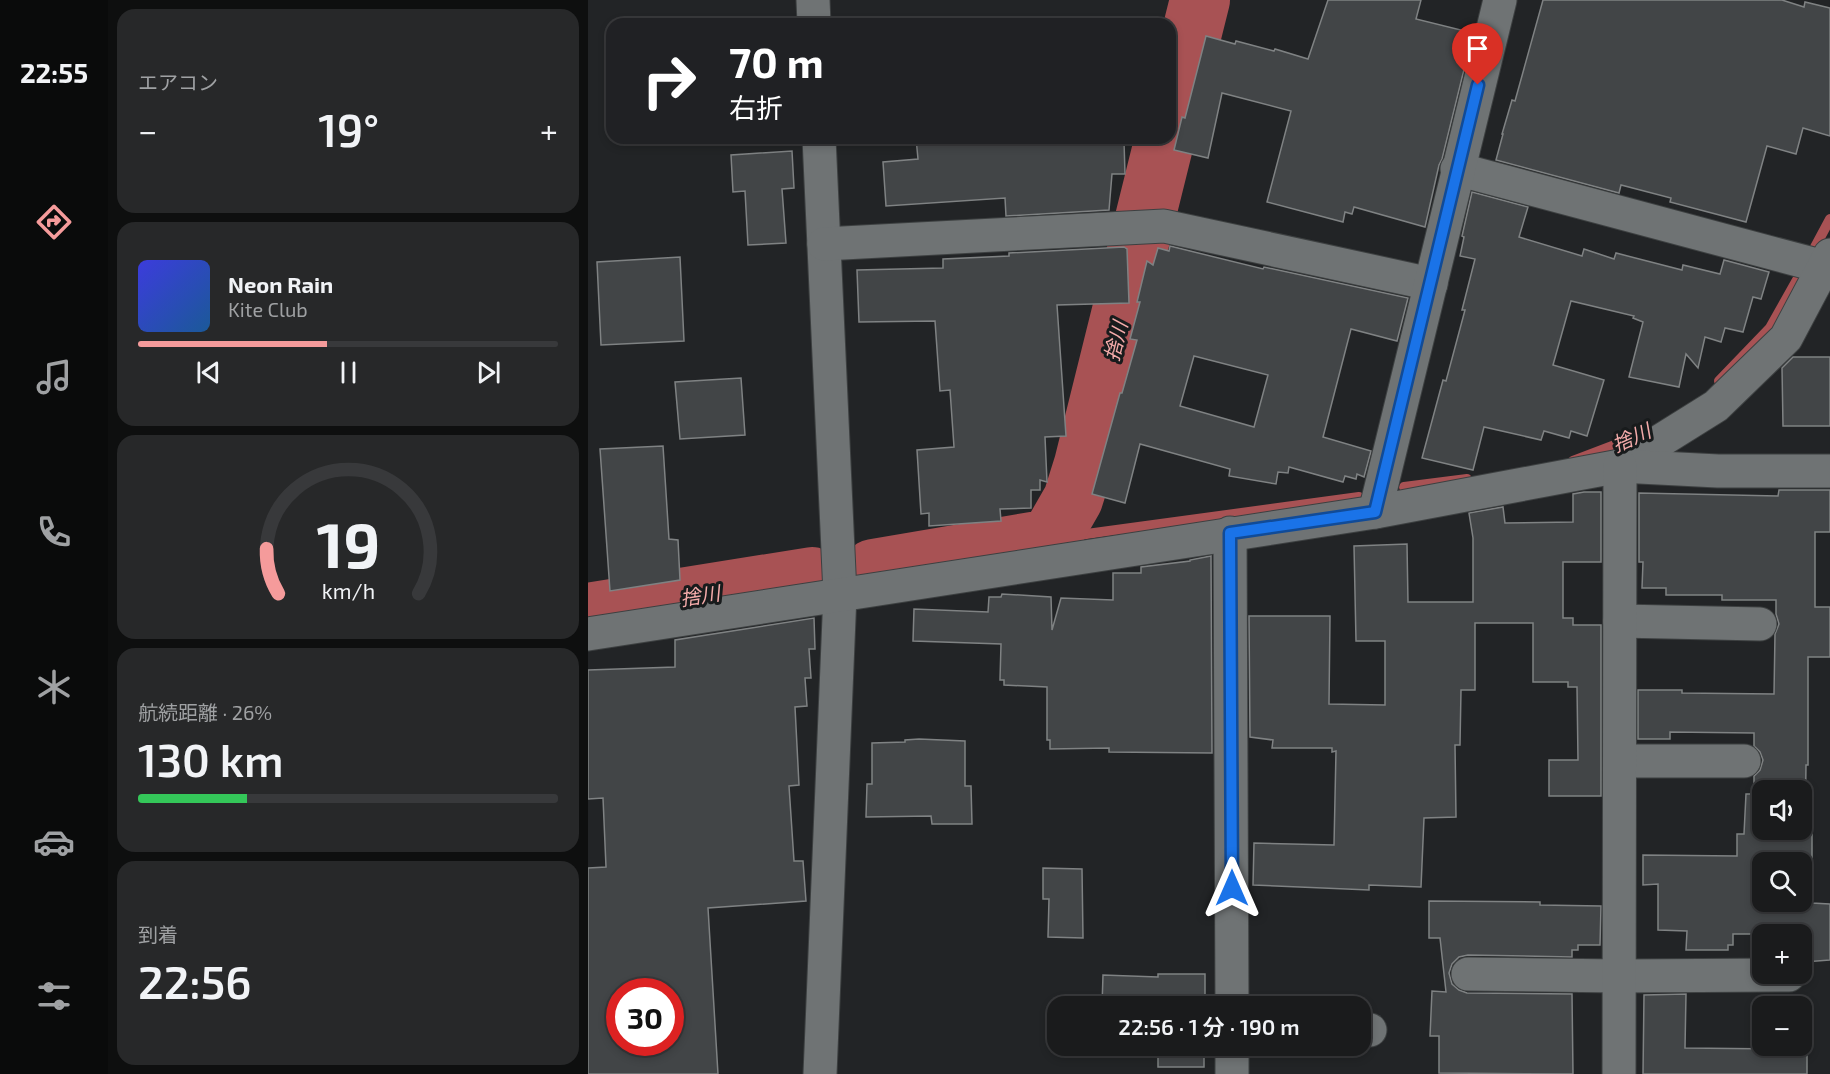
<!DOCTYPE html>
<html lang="ja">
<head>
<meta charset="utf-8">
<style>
	:root { --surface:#1a1b1c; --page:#272829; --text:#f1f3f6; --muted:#9fa1a3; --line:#38393b; --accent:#f59b9b }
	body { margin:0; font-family:"Exo 2","Noto Sans JP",sans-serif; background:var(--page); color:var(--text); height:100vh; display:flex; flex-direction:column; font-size:22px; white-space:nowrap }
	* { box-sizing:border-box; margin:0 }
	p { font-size:20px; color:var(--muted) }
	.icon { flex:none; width:33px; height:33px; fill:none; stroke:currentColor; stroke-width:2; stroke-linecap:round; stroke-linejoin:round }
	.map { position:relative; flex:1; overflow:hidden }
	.drawer { display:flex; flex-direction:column; gap:9px; padding:9px; background:#0e0f0f; width:480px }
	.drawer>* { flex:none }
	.hud { position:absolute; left:18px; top:18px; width:570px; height:126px; border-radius:18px; box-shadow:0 3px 9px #0003,0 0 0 2px var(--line); background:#202124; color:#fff; overflow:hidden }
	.tools { position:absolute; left:1164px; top:780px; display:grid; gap:12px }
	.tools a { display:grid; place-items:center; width:60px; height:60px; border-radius:12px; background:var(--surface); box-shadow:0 3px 9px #0003,0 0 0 2px var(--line); font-size:30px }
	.speed { position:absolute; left:18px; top:978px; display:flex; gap:12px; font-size:30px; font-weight:700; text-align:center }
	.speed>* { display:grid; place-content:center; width:78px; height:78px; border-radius:50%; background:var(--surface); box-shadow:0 3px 9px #0003,0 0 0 2px var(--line); line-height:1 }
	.speed .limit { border:9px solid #d22; background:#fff; color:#111 }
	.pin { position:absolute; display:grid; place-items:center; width:51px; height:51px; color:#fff; margin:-62px -26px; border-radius:50% 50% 50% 0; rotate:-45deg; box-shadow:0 0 6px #0007 }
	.pin .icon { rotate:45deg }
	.me { position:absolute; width:66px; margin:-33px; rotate:0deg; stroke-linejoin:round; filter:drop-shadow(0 0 4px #0008) }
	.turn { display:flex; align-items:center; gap:21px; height:126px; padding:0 24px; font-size:27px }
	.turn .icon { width:78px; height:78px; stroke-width:2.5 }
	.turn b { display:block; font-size:42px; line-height:51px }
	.big { font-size:45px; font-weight:600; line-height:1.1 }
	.drawer .widget { flex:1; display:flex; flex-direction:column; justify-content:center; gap:9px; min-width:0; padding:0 21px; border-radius:18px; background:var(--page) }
	.drawer .dial { align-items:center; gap:0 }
	.dial svg { height:156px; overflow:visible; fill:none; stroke:var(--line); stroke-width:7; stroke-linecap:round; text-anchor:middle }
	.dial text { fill:var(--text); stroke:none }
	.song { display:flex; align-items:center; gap:18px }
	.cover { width:72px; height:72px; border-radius:9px; background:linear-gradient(135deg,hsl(240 70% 55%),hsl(210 70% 35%)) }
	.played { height:6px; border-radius:3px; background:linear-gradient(90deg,var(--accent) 45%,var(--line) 45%) }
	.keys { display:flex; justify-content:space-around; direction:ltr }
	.heat { display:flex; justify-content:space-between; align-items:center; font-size:33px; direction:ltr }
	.charge { height:9px; border-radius:4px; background:linear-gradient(90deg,#34c759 26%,var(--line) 0) }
	.trip { position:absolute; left:459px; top:996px; width:324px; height:60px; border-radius:18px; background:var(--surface); box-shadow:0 3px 9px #0003,0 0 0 2px var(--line); font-weight:600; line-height:60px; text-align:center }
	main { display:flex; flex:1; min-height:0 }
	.tabs { display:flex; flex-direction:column; width:108px; justify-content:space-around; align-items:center; background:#0a0b0b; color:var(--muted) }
	.tabs .icon { width:42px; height:42px }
	.tabs .on { color:var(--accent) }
	.tabs b { font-size:27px; color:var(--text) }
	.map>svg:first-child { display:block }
</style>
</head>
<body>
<main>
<nav class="tabs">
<b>22:55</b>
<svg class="icon on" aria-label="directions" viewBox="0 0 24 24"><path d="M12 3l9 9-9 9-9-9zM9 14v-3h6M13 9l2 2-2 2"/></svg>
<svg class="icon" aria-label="music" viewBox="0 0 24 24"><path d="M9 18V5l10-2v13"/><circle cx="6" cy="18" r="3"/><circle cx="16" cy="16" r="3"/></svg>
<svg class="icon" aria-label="phone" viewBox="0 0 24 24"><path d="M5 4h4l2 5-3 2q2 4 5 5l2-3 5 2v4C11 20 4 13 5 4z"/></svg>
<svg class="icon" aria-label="climate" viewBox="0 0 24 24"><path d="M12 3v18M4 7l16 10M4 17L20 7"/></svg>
<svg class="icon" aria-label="car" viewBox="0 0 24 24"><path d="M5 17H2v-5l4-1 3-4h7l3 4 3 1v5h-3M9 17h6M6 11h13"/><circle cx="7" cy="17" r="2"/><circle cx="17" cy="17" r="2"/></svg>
<svg class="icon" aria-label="filters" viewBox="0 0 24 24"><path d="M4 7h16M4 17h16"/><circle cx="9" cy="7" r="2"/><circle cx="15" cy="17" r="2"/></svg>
</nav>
<section class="drawer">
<div class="widget"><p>エアコン</p>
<div class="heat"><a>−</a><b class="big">19°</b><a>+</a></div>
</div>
<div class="widget">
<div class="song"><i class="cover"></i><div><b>Neon Rain</b><p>Kite Club</p></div></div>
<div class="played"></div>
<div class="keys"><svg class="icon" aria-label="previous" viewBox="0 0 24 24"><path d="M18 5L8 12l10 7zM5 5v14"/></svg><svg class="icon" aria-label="pause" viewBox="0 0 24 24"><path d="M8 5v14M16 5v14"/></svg><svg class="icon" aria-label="next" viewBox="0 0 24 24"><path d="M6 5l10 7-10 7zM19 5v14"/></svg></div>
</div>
<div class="widget dial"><svg viewBox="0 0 100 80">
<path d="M14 69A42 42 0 1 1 86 69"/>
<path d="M14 69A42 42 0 0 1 8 46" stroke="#f59b9b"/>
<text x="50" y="56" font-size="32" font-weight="700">19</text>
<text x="50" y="72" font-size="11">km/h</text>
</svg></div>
<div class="widget"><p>航続距離 · 26%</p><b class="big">130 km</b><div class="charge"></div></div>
<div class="widget"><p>到着</p><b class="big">22:56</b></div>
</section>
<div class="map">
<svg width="1242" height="1074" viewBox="0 0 1242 1074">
	<rect width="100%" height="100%" fill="#222426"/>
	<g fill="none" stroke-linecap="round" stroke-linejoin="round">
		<g stroke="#a85254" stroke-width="10">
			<polyline points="1227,247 1242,219"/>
			<polyline points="1131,381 1182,328 1209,280"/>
			<polyline points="985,461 1048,437 1060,430"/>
			<polyline points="816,487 879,479"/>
			<polyline points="462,539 771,497"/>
		</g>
		<g stroke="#a85254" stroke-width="60">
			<polyline points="582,120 612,0"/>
			<polyline points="285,569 462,539 485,499 496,464 577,138"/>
			<polyline points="0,613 224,577"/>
		</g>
	</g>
	<g fill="#424547" stroke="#7f8283" stroke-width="1.5" fill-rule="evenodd">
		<polygon points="740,0 833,0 828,19 885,33 854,159 851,165 837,227 766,207 764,214 757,212 755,222 679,202 703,111 634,93 620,158 586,150 594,117 597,118 618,36 647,44 648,41 686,51 687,49 720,59"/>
		<polygon points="955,0 1194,0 1216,7 1217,2 1242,8 1242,136 1215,128 1208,154 1179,146 1158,222 1082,202 1083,198 1033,185 1031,193 908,160 915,134 914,134 924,100 927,101"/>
		<polygon points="328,138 489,138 490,143 536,141 537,174 524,174 521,210 418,216 417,198 298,206 295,162 330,159"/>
		<polygon points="204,151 206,188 194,189 198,243 160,245 157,191 145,192 143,155"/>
		<polygon points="884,192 940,207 931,237 994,256 996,249 1026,259 1028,253 1094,270 1095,265 1132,274 1136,260 1181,272 1173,299 1165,297 1155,332 1137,328 1133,342 1117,337 1110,368 1098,354 1091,387 1041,377 1055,322 1045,318 1046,316 983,301 965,365 1016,380 999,436 983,431 981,438 956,431 953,440 896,427 885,470 834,458 855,380 858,381 877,310 874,310 887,259 872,256 876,237 874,236"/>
		<path d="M 582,246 L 675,269 L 676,267 L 820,298 L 809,341 L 763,329 L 735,437 L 783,451 L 776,477 L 769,474 L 768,479 L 757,476 L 755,482 L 701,467 L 700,473 L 690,472 L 688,484 L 641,476 L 642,469 L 552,444 L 537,503 L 504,494 L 532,393 L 534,393 L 549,340 L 542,339 L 552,302 L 549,302 L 559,261 L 565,265 L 570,248 L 581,251 ZM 606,356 L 680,375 L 666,427 L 592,406 Z"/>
		<polygon points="536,247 539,249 541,303 469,305 478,436 457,437 459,482 452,480 452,490 443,490 443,508 412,509 413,521 341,526 341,513 333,514 329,450 366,447 362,390 352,391 347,321 271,322 269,270 355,268 355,259 421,256 421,253"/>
		<polygon points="92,257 96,341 13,345 9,262"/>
		<polygon points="1205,357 1242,357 1242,426 1195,426 1194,368"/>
		<polygon points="153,378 157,435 92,439 87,382"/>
		<polygon points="75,446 81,539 90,540 92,580 22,591 12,449"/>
		<path d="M 1191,490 L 1242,490 L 1242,532 L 1227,532 L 1227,607 L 1242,607 L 1242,657 L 1220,657 L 1220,765 L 1218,765 L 1217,834 L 1224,834 L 1224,903 L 1242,904 L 1242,960 L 1216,962 L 1214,934 L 1145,934 L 1145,945 L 1140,945 L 1140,950 L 1098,950 L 1099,931 L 1070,930 L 1070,884 L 1055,885 L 1055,855 L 1149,856 L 1149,834 L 1156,834 L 1158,794 L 1166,794 L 1166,776 L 1172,770 L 1175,760 L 1172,752 L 1166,746 L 1166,733 L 1082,732 L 1082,739 L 1050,739 L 1050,690 L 1094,690 L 1094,693 L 1186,694 L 1187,634 L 1191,624 L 1188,614 L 1188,600 L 1134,600 L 1134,595 L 1078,595 L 1078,588 L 1054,588 L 1055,562 L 1051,562 L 1051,493 L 1190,496 ZM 1174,790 L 1214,790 L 1214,830 L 1174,830 ZM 1174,862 L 1214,862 L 1214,902 L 1174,902 Z"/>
		<polygon points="996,492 1013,492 1013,562 975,562 975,618 985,618 985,625 1013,625 1013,796 961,796 961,760 990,760 989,687 980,687 980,682 945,682 945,623 887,623 887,690 873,690 872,745 867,745 868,817 836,818 833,887 781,885 781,890 665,885 666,843 746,845 748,751 744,752 744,748 684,748 685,740 662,737 661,616 742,616 741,704 797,705 797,641 768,641 766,546 819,544 820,602 885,602 885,538 881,513 915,507 917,523 985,522 985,494"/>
		<polygon points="623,556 624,753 521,752 521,748 462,749 462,740 459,740 459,687 416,685 416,680 412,680 413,644 325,641 326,609 400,612 401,597 413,597 414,594 463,597 464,630 473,598 525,600 525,573 553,573 553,567 602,561 602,560"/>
		<path d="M 226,618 L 227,649 L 221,649 L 223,678 L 217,678 L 219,706 L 207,707 L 211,785 L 201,786 L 206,861 L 215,861 L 218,901 L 120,908 L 130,1074 L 0,1074 L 0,868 L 18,867 L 15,798 L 0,799 L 0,670 L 87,667 L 87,640 ZM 32,992 L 82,992 L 82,1042 L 32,1042 Z"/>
		<polygon points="331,739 377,741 377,786 383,786 384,824 344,824 343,816 278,817 279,784 284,784 284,743 317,742 317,740"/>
		<polygon points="455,868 494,869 495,938 460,937 461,899 455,899"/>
		<polygon points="841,901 952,902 952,905 1013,906 1012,945 990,945 990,950 984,950 984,957 880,955 871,957 864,964 861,973 864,984 871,990 879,993 984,994 985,1074 851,1073 851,1036 842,1036 844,991 858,992 852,938 841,938"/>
		<polygon points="570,974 617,974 617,1006 514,1006 515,975 570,977"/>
		<polygon points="1098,994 1097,1048 1191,1049 1191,1048 1219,1047 1219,1074 1055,1074 1056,995"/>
		<rect x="570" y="1046" width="46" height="21"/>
	</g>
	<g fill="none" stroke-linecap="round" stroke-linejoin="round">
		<g stroke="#3d4041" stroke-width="35">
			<g id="minor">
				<polyline points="225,0 226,24"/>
				<polyline points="231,138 252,594 232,1074"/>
				<polyline points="869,169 1236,267"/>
				<polyline points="236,244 576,226 843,284"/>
				<polyline points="1032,466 1128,406 1198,338 1242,255"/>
				<polyline points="787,512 912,0"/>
				<polyline points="642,533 644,1006"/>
				<polyline points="1032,621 1172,624"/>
				<polyline points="0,634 787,512 1032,466 1130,471 1242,471"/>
				<polyline points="1032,761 1156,761"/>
				<polyline points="880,974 1031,976 1201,975"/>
				<polyline points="772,1030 782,1030"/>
				<polyline points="644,1046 644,1074"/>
				<polyline points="1031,1074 1032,466"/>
			</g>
		</g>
		<use href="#minor" stroke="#6f7374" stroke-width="33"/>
	</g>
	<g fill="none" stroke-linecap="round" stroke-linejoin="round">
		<g stroke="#114b97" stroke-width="15">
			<polyline id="route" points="644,888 642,533 787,512 890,85"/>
		</g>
		<use href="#route" stroke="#1a73e8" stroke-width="10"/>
	</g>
	<g text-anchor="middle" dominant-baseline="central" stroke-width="6" stroke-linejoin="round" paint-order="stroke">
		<g font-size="20" font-style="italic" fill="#f4abaa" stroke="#181b1c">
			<text transform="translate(527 341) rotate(-76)">捨川</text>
			<text transform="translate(1043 437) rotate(-24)">捨川</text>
			<text transform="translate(112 595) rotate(-9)">捨川</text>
		</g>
	</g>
</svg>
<div class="tools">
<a><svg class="icon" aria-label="sound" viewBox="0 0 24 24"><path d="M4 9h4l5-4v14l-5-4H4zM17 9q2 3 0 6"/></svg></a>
<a><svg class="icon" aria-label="search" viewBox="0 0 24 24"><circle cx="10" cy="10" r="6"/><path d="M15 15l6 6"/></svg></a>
<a>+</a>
<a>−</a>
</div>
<div class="speed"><div class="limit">30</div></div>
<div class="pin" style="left:890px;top:85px;background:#d93025"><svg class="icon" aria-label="arrive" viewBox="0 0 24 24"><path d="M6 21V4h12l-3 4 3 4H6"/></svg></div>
<svg class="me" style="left:644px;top:888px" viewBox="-20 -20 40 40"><path d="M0-17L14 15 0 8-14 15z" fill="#1a73e8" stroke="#fff" stroke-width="4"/></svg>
<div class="trip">22:56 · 1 分 · 190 m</div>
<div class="hud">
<div class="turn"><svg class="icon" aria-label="right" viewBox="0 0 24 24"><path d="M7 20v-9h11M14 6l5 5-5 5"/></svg><div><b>70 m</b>右折</div></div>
</div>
</div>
</main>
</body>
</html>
